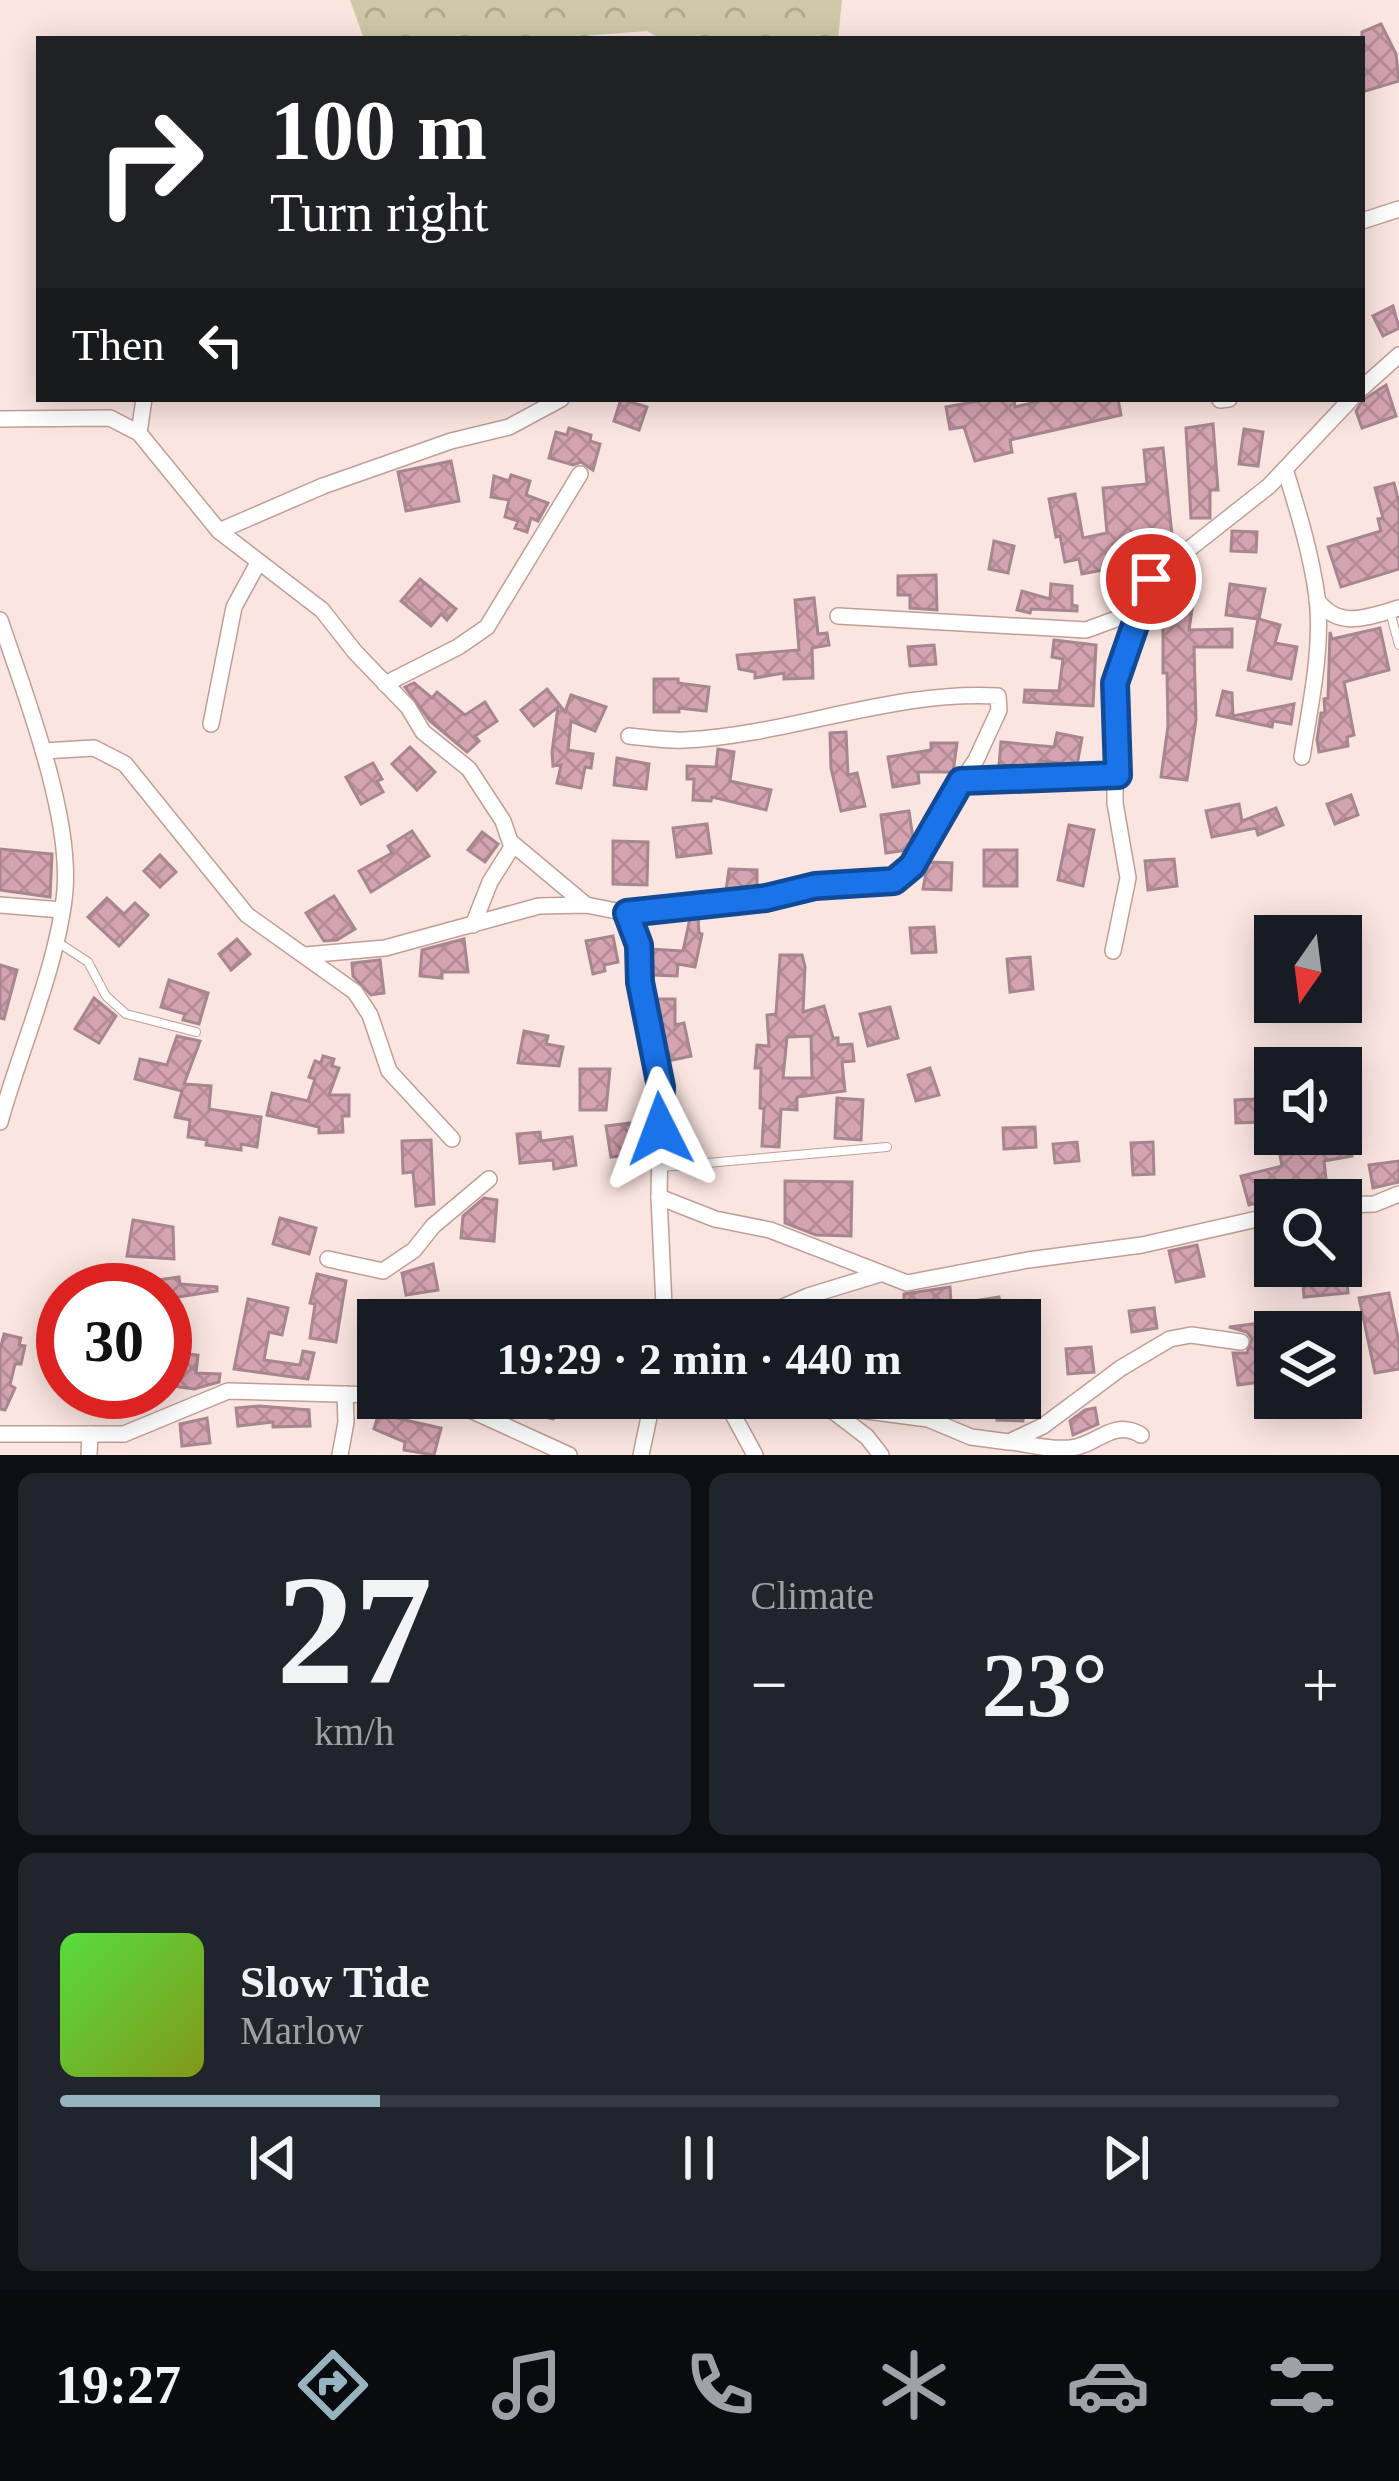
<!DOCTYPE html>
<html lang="en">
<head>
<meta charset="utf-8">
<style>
	:root { --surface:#171b24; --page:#20242c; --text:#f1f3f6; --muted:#9ea1a6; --line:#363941; --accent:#97b3bf }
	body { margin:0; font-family:"Times New Roman",serif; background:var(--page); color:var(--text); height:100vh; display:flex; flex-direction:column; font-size:45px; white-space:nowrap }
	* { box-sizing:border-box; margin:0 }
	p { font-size:39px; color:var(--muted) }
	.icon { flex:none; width:66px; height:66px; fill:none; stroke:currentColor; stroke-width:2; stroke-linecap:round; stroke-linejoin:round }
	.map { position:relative; height:1455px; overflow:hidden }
	.side { display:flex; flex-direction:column; gap:18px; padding:18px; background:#0d0f14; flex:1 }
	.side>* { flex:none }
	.hud { position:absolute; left:36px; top:36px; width:1329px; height:366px; border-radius:0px; box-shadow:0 6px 30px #0003; background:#202124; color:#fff; overflow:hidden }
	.needle { width:78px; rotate:194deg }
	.buttons { position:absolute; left:1254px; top:915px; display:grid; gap:24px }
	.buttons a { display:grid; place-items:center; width:108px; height:108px; border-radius:0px; background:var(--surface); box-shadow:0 6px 30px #0003; font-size:60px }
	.speed { position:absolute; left:36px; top:1263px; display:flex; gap:24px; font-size:60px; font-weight:700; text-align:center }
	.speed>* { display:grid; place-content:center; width:156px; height:156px; border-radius:50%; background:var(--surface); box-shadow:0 6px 30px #0003; line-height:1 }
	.speed .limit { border:18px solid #d22; background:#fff; color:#111 }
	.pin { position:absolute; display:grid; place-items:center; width:102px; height:102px; color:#fff; margin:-51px; border:6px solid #fff; border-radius:50%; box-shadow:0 3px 12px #0007 }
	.me { position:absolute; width:132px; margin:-66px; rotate:357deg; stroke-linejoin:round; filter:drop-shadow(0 0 9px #0008) }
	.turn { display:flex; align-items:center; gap:42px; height:252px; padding:0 36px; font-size:54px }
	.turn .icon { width:156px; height:156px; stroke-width:2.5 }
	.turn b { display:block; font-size:84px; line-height:102px }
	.then { display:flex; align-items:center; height:114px; padding:0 36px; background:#0003; gap:24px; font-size:45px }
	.big { font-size:90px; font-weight:800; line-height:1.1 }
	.side .tile { flex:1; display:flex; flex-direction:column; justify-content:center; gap:18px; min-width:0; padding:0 42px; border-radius:18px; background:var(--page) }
	.side .dial { align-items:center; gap:0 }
	.dial b { font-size:156px; line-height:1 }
	.song { display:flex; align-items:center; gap:36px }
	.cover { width:144px; height:144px; border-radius:18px; background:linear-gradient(135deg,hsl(110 70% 55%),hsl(70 70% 35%)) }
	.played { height:12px; border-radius:6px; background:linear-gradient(90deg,var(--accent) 25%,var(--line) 25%) }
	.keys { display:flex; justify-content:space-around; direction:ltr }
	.heat { display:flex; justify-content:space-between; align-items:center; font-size:66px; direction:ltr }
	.side .tiles { flex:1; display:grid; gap:18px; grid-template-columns:1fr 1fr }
	.tile:last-child { grid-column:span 2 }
	.trip { position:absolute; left:357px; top:1299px; width:684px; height:120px; border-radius:0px; background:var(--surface); box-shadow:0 6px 30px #0003; font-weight:800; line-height:120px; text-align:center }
	.tab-bar { display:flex; height:192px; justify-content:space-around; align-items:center; background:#090b0e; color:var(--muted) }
	.tab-bar .icon { width:84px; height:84px }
	.tab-bar .selected { color:var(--accent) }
	.tab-bar b { font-size:54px; color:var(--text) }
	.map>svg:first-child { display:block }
</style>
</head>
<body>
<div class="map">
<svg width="1399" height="1455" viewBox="0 0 1399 1455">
	<defs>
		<pattern id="forest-crowns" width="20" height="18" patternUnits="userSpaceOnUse" patternTransform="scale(3)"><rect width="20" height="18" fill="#cec9a8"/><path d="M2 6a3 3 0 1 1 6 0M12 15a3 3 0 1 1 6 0" fill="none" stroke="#b0ab8f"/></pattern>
		<pattern id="building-cross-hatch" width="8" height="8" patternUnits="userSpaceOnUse" patternTransform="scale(3)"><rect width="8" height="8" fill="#d5a4b1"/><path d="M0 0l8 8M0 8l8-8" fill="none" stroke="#b68c97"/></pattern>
	</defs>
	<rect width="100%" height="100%" fill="#fbe5e0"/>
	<polygon fill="url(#forest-crowns)" points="350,0 842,0 838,39 661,39 647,31 545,39 364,39"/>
	<g fill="url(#building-cross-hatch)" stroke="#a7868f" stroke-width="3" fill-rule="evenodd">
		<polygon points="1381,24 1396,54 1399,81 1362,92 1362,32"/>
		<polygon points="1393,306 1399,328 1383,336 1373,316"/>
		<polygon points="1386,385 1396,416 1362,428 1356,411 1363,400"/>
		<polygon points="621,399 647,407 639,430 614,421"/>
		<polygon points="989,399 1014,399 1015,407 1047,399 1118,399 1121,415 1010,440 1012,452 975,461 964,427 950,429 946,407"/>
		<polygon points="1213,424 1218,490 1210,490 1210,518 1191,518 1186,428"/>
		<polygon points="569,428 591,435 590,441 600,444 593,470 581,462 573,465 549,458 556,432 567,435"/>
		<polygon points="1244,429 1263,432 1258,466 1239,464"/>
		<polygon points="1163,448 1173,545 1151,548 1150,536 1113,544 1118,567 1082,574 1079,559 1065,562 1060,536 1056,537 1049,499 1075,494 1083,538 1107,533 1103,488 1147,484 1144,450"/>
		<polygon points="451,461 459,501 406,511 398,472"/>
		<polygon points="511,475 530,481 526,495 548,503 538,521 531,518 527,532 515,528 518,521 505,517 509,500 491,497 494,476 509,481"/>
		<polygon points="1394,483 1399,503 1399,569 1341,587 1328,547 1381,531 1378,519 1383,518 1375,488"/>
		<polygon points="1232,531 1257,532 1256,552 1231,551"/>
		<polygon points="994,541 1014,546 1008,573 989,569"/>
		<polygon points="936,575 937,610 910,608 910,595 898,595 898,576"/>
		<polygon points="1171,578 1196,582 1189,630 1232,629 1232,647 1194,647 1196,720 1187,780 1161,777 1168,726 1167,673 1163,673 1163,611 1155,609 1161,586"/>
		<polygon points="420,579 456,609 447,620 441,614 431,626 401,601"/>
		<polygon points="1051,584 1072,586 1072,605 1077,606 1077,611 1031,609 1030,613 1017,610 1022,591 1050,599"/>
		<polygon points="1230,584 1265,589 1259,619 1280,625 1275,643 1297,647 1291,679 1248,670 1258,619 1226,615"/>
		<polygon points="814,598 818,634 827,633 829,645 812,648 813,678 784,679 784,673 755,678 755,672 739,669 737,655 799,650 795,600"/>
		<polygon points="1380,628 1389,670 1344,682 1354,735 1347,737 1348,746 1319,752 1317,740 1321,713 1325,713 1324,699 1328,698 1330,632 1332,639"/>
		<polygon points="1054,640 1096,645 1093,706 1024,702 1025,690 1059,691 1063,659 1052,657"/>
		<polygon points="934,645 936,664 910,666 908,647"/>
		<polygon points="654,679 678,679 678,683 709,687 706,711 679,708 679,712 654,712"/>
		<polygon points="414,683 432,698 437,692 465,715 485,702 497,721 475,736 479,741 467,752 430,721 405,687"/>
		<polygon points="547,689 565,712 571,695 606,707 595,731 571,721 568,750 593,754 591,768 585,767 581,788 557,783 561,765 553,766 552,752 558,707 534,726 521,710"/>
		<polygon points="1223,691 1232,693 1233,716 1294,704 1291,724 1273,721 1272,727 1217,715"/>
		<polygon points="846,732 848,775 857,773 865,806 841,811 831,768 830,733"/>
		<polygon points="1057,733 1082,738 1077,765 1041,761 1040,766 999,766 1001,742 1054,747"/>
		<polygon points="931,743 957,743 953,772 918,772 919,783 893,787 888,757 931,750"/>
		<polygon points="410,747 435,772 417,790 392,764"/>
		<polygon points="718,749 734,752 730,781 771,790 766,810 712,797 711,801 693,800 694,779 687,779 687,766 716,767"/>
		<polygon points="617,758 649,764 646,789 614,785"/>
		<polygon points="373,763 382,779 377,781 383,792 361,804 346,777"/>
		<polygon points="1351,795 1358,815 1335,824 1327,804"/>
		<polygon points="1239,804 1242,821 1276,808 1283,825 1258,835 1256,828 1212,837 1206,811"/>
		<polygon points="909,811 913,839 907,850 886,853 881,815"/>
		<polygon points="707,824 711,853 677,857 673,828"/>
		<polygon points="1069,825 1094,830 1083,886 1058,880"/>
		<polygon points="412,831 429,856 371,892 359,871 392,853 388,846"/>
		<polygon points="482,832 498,844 485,862 468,850"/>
		<polygon points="613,841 648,842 647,885 613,884"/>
		<polygon points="0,849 52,854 50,897 0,890"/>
		<rect x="984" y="850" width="33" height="36"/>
		<polygon points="160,855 176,872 160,887 144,871"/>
		<polygon points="1174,859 1177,886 1148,890 1145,861"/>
		<polygon points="928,862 952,863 951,890 923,889"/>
		<polygon points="729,869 757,870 757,887 726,890"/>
		<polygon points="334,896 355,929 337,940 324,941 306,913"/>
		<polygon points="107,898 124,914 135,903 148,915 119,946 88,917"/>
		<polygon points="698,917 699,933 702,934 695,967 678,964 677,976 652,975 651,949 683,951 690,918"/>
		<polygon points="934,927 936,952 912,953 910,928"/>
		<polygon points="613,936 618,962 604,965 605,971 593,974 586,941"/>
		<polygon points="237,939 250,954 231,970 219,954"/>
		<polygon points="464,939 468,972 442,972 442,978 420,976 422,950"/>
		<path d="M 780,955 L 802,955 L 805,967 L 803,1012 L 824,1006 L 833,1038 L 838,1038 L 838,1045 L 852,1044 L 854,1061 L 842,1062 L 845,1091 L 797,1097 L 797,1110 L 781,1109 L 779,1147 L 762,1146 L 764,1109 L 760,1108 L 761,1068 L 755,1068 L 757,1045 L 769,1046 L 767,1015 L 776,1014 ZM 811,1036 L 812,1078 L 783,1078 L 787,1037 Z"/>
		<polygon points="1030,957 1033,989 1010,992 1007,959"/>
		<polygon points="380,960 384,993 371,995 353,976 352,963"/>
		<polygon points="0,965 17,970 4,1019 0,1018"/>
		<polygon points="169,980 208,993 199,1024 183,1020 185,1014 161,1007"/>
		<polygon points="94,998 116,1016 99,1043 75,1029"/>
		<polygon points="656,999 675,999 675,1025 684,1023 691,1056 668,1061"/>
		<polygon points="890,1007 898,1038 868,1046 860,1014"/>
		<polygon points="524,1031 548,1036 546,1044 563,1047 559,1066 518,1063"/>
		<polygon points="177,1036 200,1041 184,1084 211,1086 209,1109 261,1117 257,1147 241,1144 241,1150 206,1145 207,1140 188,1137 190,1120 175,1117 182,1091 135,1079 140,1059 167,1065"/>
		<polygon points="323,1056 334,1059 332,1066 339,1068 329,1095 349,1095 349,1116 342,1116 343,1132 319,1133 319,1127 267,1115 272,1093 308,1101 315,1079 309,1077 315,1061 321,1063"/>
		<polygon points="930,1068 939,1095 916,1101 908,1075"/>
		<polygon points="580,1069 610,1069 606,1110 580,1110"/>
		<polygon points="837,1098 863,1100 861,1140 835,1138"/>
		<polygon points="1275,1098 1275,1114 1263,1115 1264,1122 1236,1123 1235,1100"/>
		<polygon points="630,1123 634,1154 611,1157 606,1126"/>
		<polygon points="1035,1127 1036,1147 1004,1149 1003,1128"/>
		<polygon points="540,1132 541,1141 572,1137 576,1165 554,1169 553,1160 520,1163 517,1134"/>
		<polygon points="1349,1134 1352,1156 1324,1161 1326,1179 1269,1186 1273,1199 1249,1205 1241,1176 1282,1166 1280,1155 1332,1148 1330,1136"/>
		<polygon points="431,1140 434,1204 416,1206 413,1172 403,1173 402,1141"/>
		<polygon points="1077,1142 1079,1161 1055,1163 1053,1144"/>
		<polygon points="1153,1142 1154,1174 1133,1175 1131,1143"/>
		<polygon points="1399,1161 1399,1182 1373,1188 1369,1165"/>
		<polygon points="785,1181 852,1182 851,1236 816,1235 785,1223"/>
		<polygon points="484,1198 497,1200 494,1241 461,1238 463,1216"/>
		<polygon points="280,1218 316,1228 309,1254 273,1244"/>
		<polygon points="133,1220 173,1227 174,1259 127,1256"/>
		<polygon points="1197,1245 1204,1276 1176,1282 1169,1251"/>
		<polygon points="433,1264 438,1290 406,1295 402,1273"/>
		<polygon points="1346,1269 1348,1293 1304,1297 1302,1272"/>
		<polygon points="317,1274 346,1281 336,1342 310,1338 315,1304 310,1303"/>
		<polygon points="179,1277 180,1284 217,1287 217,1291 165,1299 158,1280"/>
		<polygon points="950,1287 951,1303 904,1306 904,1294"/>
		<polygon points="1389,1293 1399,1343 1399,1369 1375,1373 1359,1298"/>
		<polygon points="999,1297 1003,1320 957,1320 954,1304"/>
		<polygon points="248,1299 288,1308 282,1335 269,1332 264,1360 300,1365 303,1351 314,1353 308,1379 234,1369"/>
		<polygon points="1154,1308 1157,1328 1132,1332 1129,1311"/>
		<polygon points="1307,1317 1308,1332 1270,1332 1275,1380 1238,1385 1233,1353 1247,1353 1252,1339 1247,1332 1229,1327"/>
		<polygon points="4,1334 21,1338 19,1345 25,1346 21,1364 15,1364 10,1385 15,1388 5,1410 0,1409 0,1350"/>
		<polygon points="1091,1347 1094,1372 1068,1374 1066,1349"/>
		<polygon points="165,1352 198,1355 196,1373 220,1374 219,1382 194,1389 165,1385"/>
		<polygon points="525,1398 557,1398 553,1419 522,1412"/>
		<polygon points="997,1398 1023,1398 1023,1421 997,1420"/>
		<polygon points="259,1406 309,1410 310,1426 273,1427 273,1422 238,1426 236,1408"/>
		<polygon points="1095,1408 1098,1424 1073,1435 1070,1421 1085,1410"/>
		<polygon points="380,1409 393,1413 392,1417 441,1428 434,1455 404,1450 405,1442 374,1429"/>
		<polygon points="207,1418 210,1443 182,1446 180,1424"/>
	</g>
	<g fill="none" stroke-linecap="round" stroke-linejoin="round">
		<g stroke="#c09e96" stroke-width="10">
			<g id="lane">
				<polyline points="1390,612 1399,645"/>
				<polyline points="56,941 88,962 106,996 126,1014 196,1032"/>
				<polyline points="662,1167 887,1147"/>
			</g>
		</g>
		<g stroke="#c09e96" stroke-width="18">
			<g id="street">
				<polyline points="1362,221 1399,209"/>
				<polyline points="1362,388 1399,355"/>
				<polyline points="1220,400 1229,399"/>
				<polyline points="0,419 110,418 139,433 219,531 322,610 355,652 408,707 423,732 469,769 503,821 512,847 490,882 473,925"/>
				<polyline points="139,433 144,399"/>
				<path d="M 1285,469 C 1298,511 1311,553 1317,597 C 1323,649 1310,706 1302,757"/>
				<polyline points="219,531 323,486 451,441 509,427 561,399"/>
				<path d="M 1317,600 C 1339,630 1368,617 1399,608"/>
				<polyline points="838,616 1086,630 1138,611"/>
				<path d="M 0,620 C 25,694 71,813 65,890 C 59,962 20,1050 0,1122"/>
				<polyline points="385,684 458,647 487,627 580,474"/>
				<polyline points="211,724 234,607 258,563"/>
				<polyline points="43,751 94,748 125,764 247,915 355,992 370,1015 389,1071 452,1139"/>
				<polyline points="961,781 1117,775"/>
				<polyline points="512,843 586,905"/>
				<polyline points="0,905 62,910"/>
				<polyline points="627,913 639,945 640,982 661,1087 659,1197 664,1306 682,1320"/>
				<polyline points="1113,951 1128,878 1115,803 1115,683 1151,579 1269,486 1351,399"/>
				<path d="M 305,955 L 385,948 L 539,906 L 586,905 L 627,913 L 766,898 L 815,886 L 894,881 L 912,866 L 942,809 L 976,760 L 999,710 L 998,696 C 891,690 790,735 685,740 C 667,741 648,738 629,736"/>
				<polyline points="659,1197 715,1219 770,1230 907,1283 1028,1260 1142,1245 1275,1215"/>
				<polyline points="1341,1205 1374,1204 1399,1194"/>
				<polyline points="328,1259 383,1271 414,1250 433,1226 489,1179"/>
				<polyline points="753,1320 808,1296 880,1274"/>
				<polyline points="444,1398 569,1455"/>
				<polyline points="724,1398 755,1455"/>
				<polyline points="816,1398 867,1437 881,1455"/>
				<polyline points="829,1406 928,1419 971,1437 1009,1442 1043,1426 1121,1368 1170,1339 1191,1335 1241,1342"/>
				<polyline points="0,1434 124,1434 228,1391 378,1395"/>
				<path d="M 1012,1442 C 1031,1445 1051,1450 1070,1448 C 1097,1446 1112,1418 1141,1435"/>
				<polyline points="89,1455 90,1434"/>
				<polyline points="340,1455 346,1422 345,1394"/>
				<polyline points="641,1455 653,1398"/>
			</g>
		</g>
		<use href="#lane" stroke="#fff" stroke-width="8"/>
		<use href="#street" stroke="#fff" stroke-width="15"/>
	</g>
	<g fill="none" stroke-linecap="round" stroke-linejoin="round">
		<g stroke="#114b97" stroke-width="30">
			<polyline id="route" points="660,1129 661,1087 640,982 639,945 627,913 766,898 815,886 894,881 912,866 961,781 1118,775 1115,683 1151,579"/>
		</g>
		<use href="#route" stroke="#1a73e8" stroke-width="21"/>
	</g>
</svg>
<div class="buttons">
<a><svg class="needle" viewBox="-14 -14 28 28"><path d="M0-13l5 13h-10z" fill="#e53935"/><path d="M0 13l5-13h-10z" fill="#9ea1a6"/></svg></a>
<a><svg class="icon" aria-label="sound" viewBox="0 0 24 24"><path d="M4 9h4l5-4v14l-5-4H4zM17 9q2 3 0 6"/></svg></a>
<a><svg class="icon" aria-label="search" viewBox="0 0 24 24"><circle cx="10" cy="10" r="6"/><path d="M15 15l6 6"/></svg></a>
<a><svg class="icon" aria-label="layers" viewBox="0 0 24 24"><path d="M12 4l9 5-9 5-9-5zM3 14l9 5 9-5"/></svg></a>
</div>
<div class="speed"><div class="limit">30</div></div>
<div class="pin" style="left:1151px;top:579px;background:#d93025"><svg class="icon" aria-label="arrive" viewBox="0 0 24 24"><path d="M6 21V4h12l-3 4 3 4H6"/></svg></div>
<svg class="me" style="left:660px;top:1129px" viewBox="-20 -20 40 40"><path d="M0-17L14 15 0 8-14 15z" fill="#1a73e8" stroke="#fff" stroke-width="4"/></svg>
<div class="trip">19:29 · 2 min · 440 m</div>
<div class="hud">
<div class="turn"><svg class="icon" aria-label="right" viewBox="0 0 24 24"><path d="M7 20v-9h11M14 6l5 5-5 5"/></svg><div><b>100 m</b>Turn right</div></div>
<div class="then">Then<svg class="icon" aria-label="left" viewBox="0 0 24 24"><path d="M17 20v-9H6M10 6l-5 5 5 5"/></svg></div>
</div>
</div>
<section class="side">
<div class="tiles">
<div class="tile dial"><b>27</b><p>km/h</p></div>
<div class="tile"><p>Climate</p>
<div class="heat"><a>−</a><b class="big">23°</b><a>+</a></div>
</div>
<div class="tile">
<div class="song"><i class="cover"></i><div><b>Slow Tide</b><p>Marlow</p></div></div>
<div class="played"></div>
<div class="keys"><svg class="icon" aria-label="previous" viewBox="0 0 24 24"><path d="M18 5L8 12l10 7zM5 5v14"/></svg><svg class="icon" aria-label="pause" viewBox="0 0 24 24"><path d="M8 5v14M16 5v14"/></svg><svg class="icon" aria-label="next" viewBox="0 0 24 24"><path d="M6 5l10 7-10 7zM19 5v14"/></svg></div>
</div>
</div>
</section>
<nav class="tab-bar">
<b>19:27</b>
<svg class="icon selected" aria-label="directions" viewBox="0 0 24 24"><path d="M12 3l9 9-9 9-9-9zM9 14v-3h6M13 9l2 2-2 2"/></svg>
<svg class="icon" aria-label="music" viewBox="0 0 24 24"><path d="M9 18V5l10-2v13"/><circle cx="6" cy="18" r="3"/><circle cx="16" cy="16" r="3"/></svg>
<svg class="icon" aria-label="phone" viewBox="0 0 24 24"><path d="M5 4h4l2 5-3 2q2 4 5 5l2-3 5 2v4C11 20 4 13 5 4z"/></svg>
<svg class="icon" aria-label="climate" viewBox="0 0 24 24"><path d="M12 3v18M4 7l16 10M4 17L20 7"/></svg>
<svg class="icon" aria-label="car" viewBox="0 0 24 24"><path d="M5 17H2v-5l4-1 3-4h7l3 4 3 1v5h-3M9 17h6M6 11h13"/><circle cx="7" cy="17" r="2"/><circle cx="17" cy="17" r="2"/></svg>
<svg class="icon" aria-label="filters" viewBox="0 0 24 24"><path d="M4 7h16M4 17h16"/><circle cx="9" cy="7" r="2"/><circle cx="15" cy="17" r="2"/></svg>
</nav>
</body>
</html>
